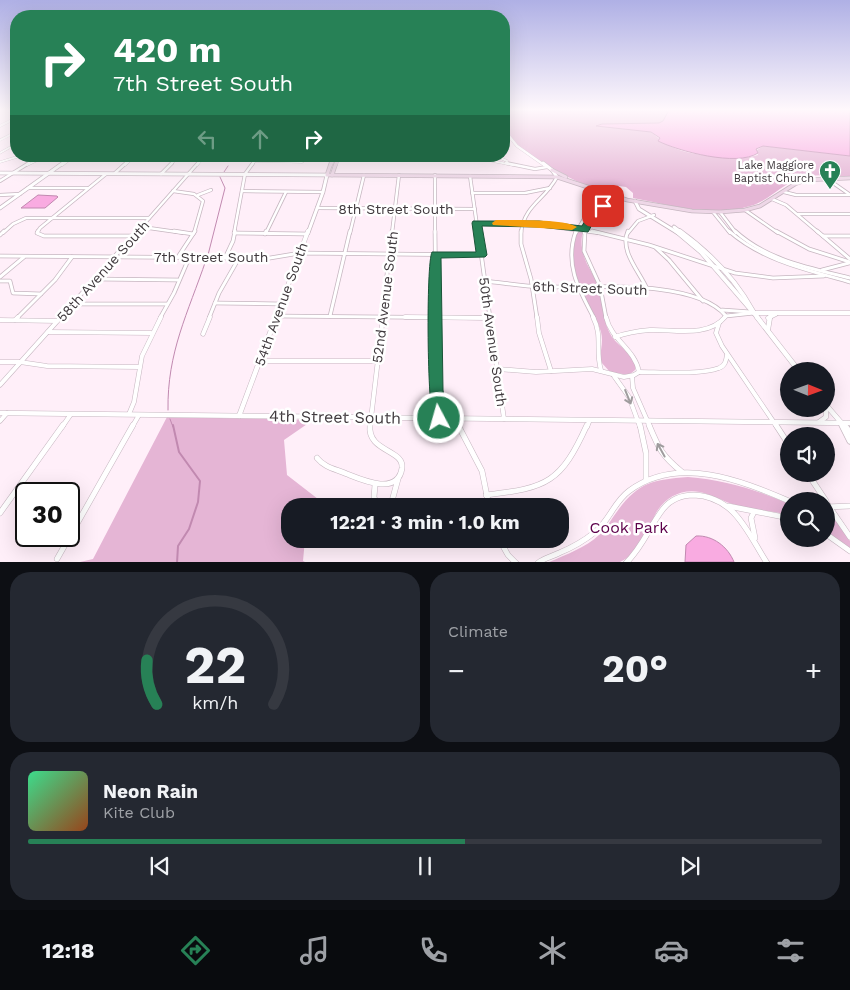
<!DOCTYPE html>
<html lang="en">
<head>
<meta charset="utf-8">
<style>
	:root { --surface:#171b24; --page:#242831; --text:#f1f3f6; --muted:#9ea1a6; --line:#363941; --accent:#278156 }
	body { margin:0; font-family:"Work Sans",sans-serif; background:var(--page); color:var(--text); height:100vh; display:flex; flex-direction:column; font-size:19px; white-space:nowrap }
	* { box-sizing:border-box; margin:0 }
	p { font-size:16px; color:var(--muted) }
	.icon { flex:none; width:28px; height:28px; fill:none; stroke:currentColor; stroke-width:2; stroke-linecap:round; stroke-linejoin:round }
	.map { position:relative; height:562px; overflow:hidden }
	.details { display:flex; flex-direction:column; gap:10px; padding:10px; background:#0d0f14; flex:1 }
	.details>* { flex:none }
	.banner { position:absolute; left:10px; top:10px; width:500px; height:152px; border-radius:20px; box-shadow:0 5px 20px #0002; background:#278156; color:#fff; overflow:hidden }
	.needle { width:32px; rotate:91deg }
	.buttons { position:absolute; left:780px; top:362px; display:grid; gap:10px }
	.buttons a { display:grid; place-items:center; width:55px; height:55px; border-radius:50%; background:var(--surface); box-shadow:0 5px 20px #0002; font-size:25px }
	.speed { position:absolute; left:15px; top:482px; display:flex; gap:10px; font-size:25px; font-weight:700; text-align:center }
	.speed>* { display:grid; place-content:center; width:65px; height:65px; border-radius:50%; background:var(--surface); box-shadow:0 5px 20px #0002; line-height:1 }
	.speed .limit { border:2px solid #111; border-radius:8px; background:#fff; color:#111 }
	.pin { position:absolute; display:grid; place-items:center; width:42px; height:42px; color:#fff; margin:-21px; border-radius:10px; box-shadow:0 2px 8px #0006 }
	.me { position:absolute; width:55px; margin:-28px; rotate:354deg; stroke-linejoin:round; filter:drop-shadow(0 0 4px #0008) }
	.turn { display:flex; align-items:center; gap:18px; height:105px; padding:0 20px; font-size:22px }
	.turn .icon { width:65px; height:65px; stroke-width:2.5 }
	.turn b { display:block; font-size:35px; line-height:42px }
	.lanes { display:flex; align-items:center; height:48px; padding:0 20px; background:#0003; justify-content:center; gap:25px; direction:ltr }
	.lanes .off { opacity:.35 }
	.big { font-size:38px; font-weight:700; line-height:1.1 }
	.details .card { flex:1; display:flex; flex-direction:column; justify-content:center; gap:8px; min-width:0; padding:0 18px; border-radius:20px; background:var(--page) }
	.details .dial { align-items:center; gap:0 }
	.dial svg { height:130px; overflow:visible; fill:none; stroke:var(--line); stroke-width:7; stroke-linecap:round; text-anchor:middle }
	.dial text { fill:var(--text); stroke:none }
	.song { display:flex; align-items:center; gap:15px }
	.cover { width:60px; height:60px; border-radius:8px; background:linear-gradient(135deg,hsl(150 70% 55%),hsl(20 70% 35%)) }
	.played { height:5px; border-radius:2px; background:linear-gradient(90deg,var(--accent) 55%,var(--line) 55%) }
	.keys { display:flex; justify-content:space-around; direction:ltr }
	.heat { display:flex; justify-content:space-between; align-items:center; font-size:28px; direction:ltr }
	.details .tiles { flex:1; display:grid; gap:10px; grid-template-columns:1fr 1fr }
	.card:last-child { grid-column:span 2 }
	.trip { position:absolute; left:281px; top:498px; width:288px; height:50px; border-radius:20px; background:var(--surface); box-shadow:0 5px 20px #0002; font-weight:700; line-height:50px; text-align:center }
	.menu { display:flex; height:80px; justify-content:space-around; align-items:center; background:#090b0e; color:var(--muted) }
	.menu .icon { width:35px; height:35px }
	.menu .current { color:var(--accent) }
	.menu b { font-size:22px; color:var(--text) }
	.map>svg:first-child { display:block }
</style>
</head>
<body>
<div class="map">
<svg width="850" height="563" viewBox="0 0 850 563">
	<rect width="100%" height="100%" fill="#ffeff9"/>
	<g fill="#e5b5d5">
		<path d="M 506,110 L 669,110 L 663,121 L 659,123 L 596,125 L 651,132 C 658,137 663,143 672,147 C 691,156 729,159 750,157 L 758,155 L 757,150 L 763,146 L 850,156 L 850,177 C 834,176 815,173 800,178 C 782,184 769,201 750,206 C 713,218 670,205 633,198 L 633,193 L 626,187 L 612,185 L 606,193 C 581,184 488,146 506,110 Z"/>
		<path d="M 607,197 L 611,198 C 588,217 573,233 587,264 C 592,273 597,282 600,292 C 604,308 603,323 612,337 C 619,347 638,357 635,370 L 629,375 L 610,372 L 601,362 C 599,352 604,343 601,332 C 598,322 592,314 587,305 C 567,264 565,224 607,197 Z"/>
		<polygon points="167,417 313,420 284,440 287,475 327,506 290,506 290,539 305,539 303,561 305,562 80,562 93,559"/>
		<path d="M 688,477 C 724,480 755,489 789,504 L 789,515 C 772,511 753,510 736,505 C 724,502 713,495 700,492 C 680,488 662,499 654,517 C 649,532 636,555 620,562 C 611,563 560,563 547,563 C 565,555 585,548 599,535 C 606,529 610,521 616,513 C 638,482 652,480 688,477 Z"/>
		<polygon points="826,510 829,510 850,541 850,548 826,531"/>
	</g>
	<g fill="#f9abe1" stroke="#c189b0">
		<path d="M 669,110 L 850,110 L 850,156 L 763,146 L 756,149 L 758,153 C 737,167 678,151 658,141 L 660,138 L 651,132 L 596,126 L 602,124 L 659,123 L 663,121 Z"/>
		<polygon points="38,195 57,196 58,197 45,208 21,208"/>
		<path d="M 696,536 C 713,535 728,547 734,562 L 685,562 L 686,545 Z"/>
	</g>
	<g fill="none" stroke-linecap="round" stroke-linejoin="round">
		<g stroke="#c189b0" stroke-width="1">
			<polyline points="224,172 228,166"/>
			<polyline points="208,255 225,188 220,177"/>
			<path d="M 168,410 C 167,352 188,313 206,260"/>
			<polyline points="170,419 173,427"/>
		</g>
		<polyline stroke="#c189b0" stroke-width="2" points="173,425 179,452 200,481 198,502 189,529 178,546 177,563"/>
		<g stroke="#c6b6c0" stroke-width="2.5">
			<g id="minor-far4">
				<polyline points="0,140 16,132"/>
				<polyline points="0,153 16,144"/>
				<polyline points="396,156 414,159 477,158 513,165"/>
				<polyline points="496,156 507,161"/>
				<polyline points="333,160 366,160 378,156"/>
				<polyline points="255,161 302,162 308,156"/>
				<polyline points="0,162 20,156"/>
				<polyline points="27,165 46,156"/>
				<polyline points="125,165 135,156"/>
				<polyline points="170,165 179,156"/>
				<polyline points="197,165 205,156"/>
				<polyline points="252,165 258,156"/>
			</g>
		</g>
		<g stroke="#c6b6c0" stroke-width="4">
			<g id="minor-far3">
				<polyline points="506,163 535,169 547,167"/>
				<polyline points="115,173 126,163"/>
				<polyline points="161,174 172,163"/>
				<polyline points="435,175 435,233"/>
				<polyline points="470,176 478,233"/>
				<polyline points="826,178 849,194"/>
				<polyline points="0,181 29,163"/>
				<polyline points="28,188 87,188"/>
				<polyline points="173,191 194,194 203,201 194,233"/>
				<polyline points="242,191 323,192"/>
				<polyline points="784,192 796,195 850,195"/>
				<polyline points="472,193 525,193 550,188"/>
				<polyline points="0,195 20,194"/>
				<polyline points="198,195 211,190"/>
				<polyline points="772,199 786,205 819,233"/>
				<polyline points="317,208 475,209"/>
				<polyline points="745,210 778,233"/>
				<polyline points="713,212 730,233"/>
				<polyline points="720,212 736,233"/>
				<polyline points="798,214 850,214"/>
				<polyline points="477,223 538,225 599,233"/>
				<polyline points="142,227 184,233"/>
				<polyline points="3,233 13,224 26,218 149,218"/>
				<polyline points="37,233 40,228 106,174"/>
				<polyline points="136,233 198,163"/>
				<polyline points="234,233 245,174 253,163"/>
				<polyline points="266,233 286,192"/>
				<polyline points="350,233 364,175"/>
				<polyline points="392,233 399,175"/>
				<path d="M 521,233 C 524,205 545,200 557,177"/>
				<polyline points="576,233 589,210 607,195"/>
				<polyline points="584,233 593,217 614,197"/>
				<polyline points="628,233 638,221 654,215"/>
			</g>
		</g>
		<g stroke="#c6b6c0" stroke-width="4.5">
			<g id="minor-far2">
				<polyline points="38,231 37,233 44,236 133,236"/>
				<polyline points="174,231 193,234"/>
				<polyline points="435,231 436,318"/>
				<polyline points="478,231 490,318"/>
				<polyline points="521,231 521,244 531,279 537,318"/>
				<path d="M 576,231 C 564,264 579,290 594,318"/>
				<polyline points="585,231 584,251 600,286 606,318"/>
				<polyline points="592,231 649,245 735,273 773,278 824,276"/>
				<path d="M 628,231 C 619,251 640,272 647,289"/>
				<path d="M 729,231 C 763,261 808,270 850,282"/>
				<path d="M 735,231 C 766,260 810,268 850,278"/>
				<polyline points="776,231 809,249 850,262"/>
				<polyline points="817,231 850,259"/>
				<polyline points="234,233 307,234"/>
				<polyline points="265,234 266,231"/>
				<polyline points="0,235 4,231"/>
				<polyline points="823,236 850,236"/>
				<polyline points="656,248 669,260 703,301"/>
				<polyline points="0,256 270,258 300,253 481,255"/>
				<polyline points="178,257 195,231"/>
				<polyline points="225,258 233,241 235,231"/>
				<polyline points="822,270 849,263"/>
				<polyline points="0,277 24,257"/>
				<polyline points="96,279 178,280"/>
				<polyline points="0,281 10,281 13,293 41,294"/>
				<path d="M 485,281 C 504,283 523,286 542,287 C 588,288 694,278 726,316 L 754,313"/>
				<polyline points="215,303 281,304"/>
				<polyline points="73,304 167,304"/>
				<polyline points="722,310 751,312"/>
				<polyline points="276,316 491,318"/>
				<polyline points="330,316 350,231"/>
				<polyline points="17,318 55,280 72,257"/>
				<polyline points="60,318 137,231"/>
				<polyline points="160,318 174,293 189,258"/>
				<polyline points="209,318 219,293 239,258"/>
				<polyline points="382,318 392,231"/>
				<polyline points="724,318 726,316"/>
			</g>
		</g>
		<g stroke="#c6b6c0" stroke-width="5">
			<g id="minor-far1">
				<polyline points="405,317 491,318"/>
				<polyline points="436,317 436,390 439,418"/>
				<polyline points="490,317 504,419"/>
				<polyline points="537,317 539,333 551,371"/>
				<path d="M 593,317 C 603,336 595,351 601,370"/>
				<path d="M 606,317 C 611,340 635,349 639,372"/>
				<polyline points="0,320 57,321"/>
				<polyline points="15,320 18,317"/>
				<polyline points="719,323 716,333 722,346 777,427"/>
				<polyline points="48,332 151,333"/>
				<polyline points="203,334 210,317"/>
				<path d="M 615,337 C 626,333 638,331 650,330 C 673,329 708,338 725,317"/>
				<polyline points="260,361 377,361"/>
				<polyline points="0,362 20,362 47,366 139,367"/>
				<polyline points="498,369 536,372 592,369 624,377 634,375 639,372"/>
				<path d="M 639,372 C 659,372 702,375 719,368 C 725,366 726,361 727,355"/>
				<polyline points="614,376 629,397 640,427"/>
				<polyline points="632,376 633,388 650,427"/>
				<polyline points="0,385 61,317"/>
				<polyline points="129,414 134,402 142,356 161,317"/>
				<polyline points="455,419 459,427"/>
				<polyline points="0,421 7,413"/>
				<polyline points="62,427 71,414"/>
				<polyline points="132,427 139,415"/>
				<polyline points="370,427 383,317"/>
				<polyline points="587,427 589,422"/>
			</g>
		</g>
		<g stroke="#c6b6c0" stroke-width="6">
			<g id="minor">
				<polyline points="458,425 482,471 489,506"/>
				<polyline points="640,425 646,453 646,480"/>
				<path d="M 649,425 C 659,449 662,456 682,472"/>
				<polyline points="776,425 789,445"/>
				<path d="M 317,458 C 325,468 336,469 347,474 C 362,480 398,496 402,468 C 404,449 367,452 370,425"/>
				<polyline points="808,474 826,501"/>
				<polyline points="375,485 374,497 377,506"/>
				<path d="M 486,495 C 548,488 561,482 587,425"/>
				<polyline points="826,502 850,537"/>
				<polyline points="368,506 375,501"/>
				<polyline points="388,506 392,501 398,479"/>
				<polyline points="728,506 789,518"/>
				<polyline points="826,507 850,506"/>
				<polyline points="754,512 751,518 755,538"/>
				<polyline points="0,513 63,425"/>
				<polyline points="826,534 850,551"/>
				<polyline points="499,539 508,555 516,563"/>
				<polyline points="57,559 133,425"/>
				<path d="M 538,563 C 544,558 551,557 559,553 C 571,548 584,541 595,532 C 609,521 614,502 629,491 C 678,455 740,480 789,501"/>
				<path d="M 626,563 C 643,547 649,527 663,509 C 671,499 682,495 694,495 C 736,497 748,534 767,563"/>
			</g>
		</g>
		<g stroke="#c6b6c0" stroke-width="3">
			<g id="tertiary-far4">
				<polyline points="0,126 16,118"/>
				<polyline points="504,130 517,146 544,165"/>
				<polyline points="62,165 74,156"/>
			</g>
		</g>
		<g stroke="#c6b6c0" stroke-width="4.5">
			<g id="tertiary-far3">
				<polyline points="543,163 552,170 557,177"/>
				<polyline points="0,173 327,175 323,192 308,233"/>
				<polyline points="635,201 639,209 678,233"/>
				<polyline points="0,208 63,163"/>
				<polyline points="674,227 682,233"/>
			</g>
		</g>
		<g stroke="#c6b6c0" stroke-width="5">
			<g id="tertiary-far2">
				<polyline points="676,231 701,252 758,318"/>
				<path d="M 680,231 C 709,252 736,280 753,311"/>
				<polyline points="754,313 850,313"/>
				<polyline points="276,318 308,231"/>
				<polyline points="768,318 776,314"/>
			</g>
		</g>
		<g stroke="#c6b6c0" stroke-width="5.5">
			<g id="tertiary-far1">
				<polyline points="757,317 799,371"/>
				<polyline points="768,329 770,317"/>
				<polyline points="826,405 845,427"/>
				<polyline points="0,413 850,423"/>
				<polyline points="239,416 276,317"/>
				<polyline points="819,422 826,417 826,405"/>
			</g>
		</g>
		<g stroke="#c6b6c0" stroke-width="7">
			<g id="tertiary">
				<polyline points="842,425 850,441"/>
				<polyline points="844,425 850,432"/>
			</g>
		</g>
		<g stroke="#c6b6c0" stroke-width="3">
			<g id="secondary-far1">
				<polyline points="331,165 334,156"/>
				<polyline points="336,165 339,156"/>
			</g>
		</g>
		<g stroke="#c6b6c0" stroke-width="4.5">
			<g id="secondary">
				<polyline points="331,163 327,175 557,177 627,200 692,211 720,212 745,210 760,206 795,184 806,180 850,178"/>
				<polyline points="552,170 566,177"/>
				<polyline points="332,175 336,163"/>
			</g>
		</g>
		<use href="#minor-far4" stroke="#fff" stroke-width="2"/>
		<use href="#minor-far3" stroke="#fff" stroke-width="2.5"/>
		<use href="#minor-far2" stroke="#fff" stroke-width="3"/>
		<use href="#minor-far1" stroke="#fff" stroke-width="4"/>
		<use href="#minor" stroke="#fff" stroke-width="5"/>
		<use href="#tertiary-far4" stroke="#fff" stroke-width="2.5"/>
		<use href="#tertiary-far3" stroke="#fff" stroke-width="3"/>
		<use href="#tertiary-far2" stroke="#fff" stroke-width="4"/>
		<use href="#tertiary-far1" stroke="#fff" stroke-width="4.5"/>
		<use href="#tertiary" stroke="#fff" stroke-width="5.5"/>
		<use href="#secondary-far1" stroke="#eed7e7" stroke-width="2.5"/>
		<use href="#secondary" stroke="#eed7e7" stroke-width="3"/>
	</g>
	<defs><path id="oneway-shaft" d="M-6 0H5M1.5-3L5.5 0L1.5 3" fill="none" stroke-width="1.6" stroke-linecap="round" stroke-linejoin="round" transform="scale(1.25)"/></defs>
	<g stroke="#9f9c9e">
		<use href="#oneway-shaft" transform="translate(628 397) rotate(68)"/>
		<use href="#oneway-shaft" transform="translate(661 450) rotate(-119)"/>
	</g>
	<linearGradient id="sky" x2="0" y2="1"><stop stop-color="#afb0e5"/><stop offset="0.58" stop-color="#fff8fc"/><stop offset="1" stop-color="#fff8fc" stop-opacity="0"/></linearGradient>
	<rect width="850" height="189" fill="url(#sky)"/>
	<path fill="#278156" stroke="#195438" d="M 600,204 L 603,204 L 607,206 L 597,216 L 588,232 L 539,227 L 482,226 L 487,255 L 485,257 L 441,258 L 443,390 L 447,418 L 444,423 L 439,425 L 434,423 C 427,411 426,264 432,252 L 476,252 L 472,223 L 473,221 L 539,221 L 582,226 L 590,213 Z"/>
	<path fill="#f59e0b" d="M 496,220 C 512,220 567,219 577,227 L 572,230 L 493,225 L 492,223 Z"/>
	<defs>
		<g id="church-pin" transform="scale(1.125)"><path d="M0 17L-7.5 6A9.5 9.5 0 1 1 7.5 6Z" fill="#278156" stroke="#fff"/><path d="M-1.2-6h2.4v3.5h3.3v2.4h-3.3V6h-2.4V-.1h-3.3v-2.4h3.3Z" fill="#fff"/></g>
	</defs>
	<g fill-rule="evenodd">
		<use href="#church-pin" x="830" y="171"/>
	</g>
	<g text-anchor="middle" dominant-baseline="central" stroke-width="5" stroke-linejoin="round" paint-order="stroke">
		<g font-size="11" fill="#3f393d" stroke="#fff" text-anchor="end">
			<text x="814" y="165">Lake Maggiore<tspan x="814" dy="13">Baptist Church</tspan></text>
		</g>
		<g font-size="14" fill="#3f393d" stroke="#fff">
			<text x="396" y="209">8th Street South</text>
			<text x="211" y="257">7th Street South</text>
			<text transform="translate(103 271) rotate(-48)">58th Avenue South</text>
			<text transform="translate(590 288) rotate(2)">6th Street South</text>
			<text transform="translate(385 297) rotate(-83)">52nd Avenue South</text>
			<text transform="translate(281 304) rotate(-70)">54th Avenue South</text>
			<text transform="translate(493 342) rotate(82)">50th Avenue South</text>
		</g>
		<g font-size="16" fill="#3f393d" stroke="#fff">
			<text transform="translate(335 417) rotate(1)">4th Street South</text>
		</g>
		<g font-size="16" fill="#5d004b" stroke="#fff">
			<text x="629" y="527">Cook Park</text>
		</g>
	</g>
</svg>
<div class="buttons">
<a><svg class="needle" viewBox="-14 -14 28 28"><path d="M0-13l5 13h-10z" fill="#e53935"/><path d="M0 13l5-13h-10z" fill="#9ea1a6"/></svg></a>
<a><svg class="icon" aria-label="sound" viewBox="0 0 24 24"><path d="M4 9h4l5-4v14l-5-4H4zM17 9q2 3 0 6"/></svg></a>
<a><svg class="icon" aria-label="search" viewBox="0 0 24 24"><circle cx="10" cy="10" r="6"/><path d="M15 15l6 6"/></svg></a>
</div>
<div class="speed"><div class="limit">30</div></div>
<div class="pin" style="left:603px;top:206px;background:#d93025"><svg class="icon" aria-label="arrive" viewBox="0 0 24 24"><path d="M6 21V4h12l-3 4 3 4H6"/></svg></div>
<svg class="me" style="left:439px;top:418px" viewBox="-20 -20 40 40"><circle r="17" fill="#278156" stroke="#fff" stroke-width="3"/><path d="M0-11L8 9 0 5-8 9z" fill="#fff"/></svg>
<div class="trip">12:21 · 3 min · 1.0 km</div>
<div class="banner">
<div class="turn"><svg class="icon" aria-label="right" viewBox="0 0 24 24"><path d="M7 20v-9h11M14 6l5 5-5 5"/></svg><div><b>420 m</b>7th Street South</div></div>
<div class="lanes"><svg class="icon off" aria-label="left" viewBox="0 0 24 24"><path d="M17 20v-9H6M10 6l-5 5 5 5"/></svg><svg class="icon off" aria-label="ahead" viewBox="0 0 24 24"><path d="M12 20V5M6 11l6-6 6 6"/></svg><svg class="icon" aria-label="right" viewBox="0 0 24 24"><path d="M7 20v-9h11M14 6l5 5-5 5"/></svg></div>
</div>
</div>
<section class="details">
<div class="tiles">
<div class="card dial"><svg viewBox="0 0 100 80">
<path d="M14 69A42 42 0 1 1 86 69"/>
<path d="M14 69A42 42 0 0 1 8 42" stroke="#278156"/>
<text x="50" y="56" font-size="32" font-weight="700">22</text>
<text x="50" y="72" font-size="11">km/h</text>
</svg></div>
<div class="card"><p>Climate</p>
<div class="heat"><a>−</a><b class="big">20°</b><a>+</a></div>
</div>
<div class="card">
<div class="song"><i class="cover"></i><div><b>Neon Rain</b><p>Kite Club</p></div></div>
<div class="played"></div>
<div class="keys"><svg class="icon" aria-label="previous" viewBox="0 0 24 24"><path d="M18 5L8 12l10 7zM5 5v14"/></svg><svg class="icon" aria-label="pause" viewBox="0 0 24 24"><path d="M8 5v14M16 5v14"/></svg><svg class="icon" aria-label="next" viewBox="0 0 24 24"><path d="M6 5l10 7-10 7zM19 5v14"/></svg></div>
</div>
</div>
</section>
<nav class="menu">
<b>12:18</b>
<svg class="icon current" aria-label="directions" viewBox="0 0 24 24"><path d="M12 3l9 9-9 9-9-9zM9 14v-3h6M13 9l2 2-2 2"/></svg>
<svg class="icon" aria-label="music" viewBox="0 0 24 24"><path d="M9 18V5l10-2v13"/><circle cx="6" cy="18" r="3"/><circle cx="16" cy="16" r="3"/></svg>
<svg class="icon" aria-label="phone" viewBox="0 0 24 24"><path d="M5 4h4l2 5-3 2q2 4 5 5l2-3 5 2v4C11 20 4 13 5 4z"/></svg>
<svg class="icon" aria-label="climate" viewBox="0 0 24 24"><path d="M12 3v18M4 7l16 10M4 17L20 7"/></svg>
<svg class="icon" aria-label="car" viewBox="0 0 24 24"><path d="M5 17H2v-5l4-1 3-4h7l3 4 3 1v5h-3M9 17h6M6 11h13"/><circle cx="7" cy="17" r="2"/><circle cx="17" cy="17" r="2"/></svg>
<svg class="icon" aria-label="filters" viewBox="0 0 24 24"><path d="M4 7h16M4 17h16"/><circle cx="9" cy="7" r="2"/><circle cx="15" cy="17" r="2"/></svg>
</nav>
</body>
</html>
